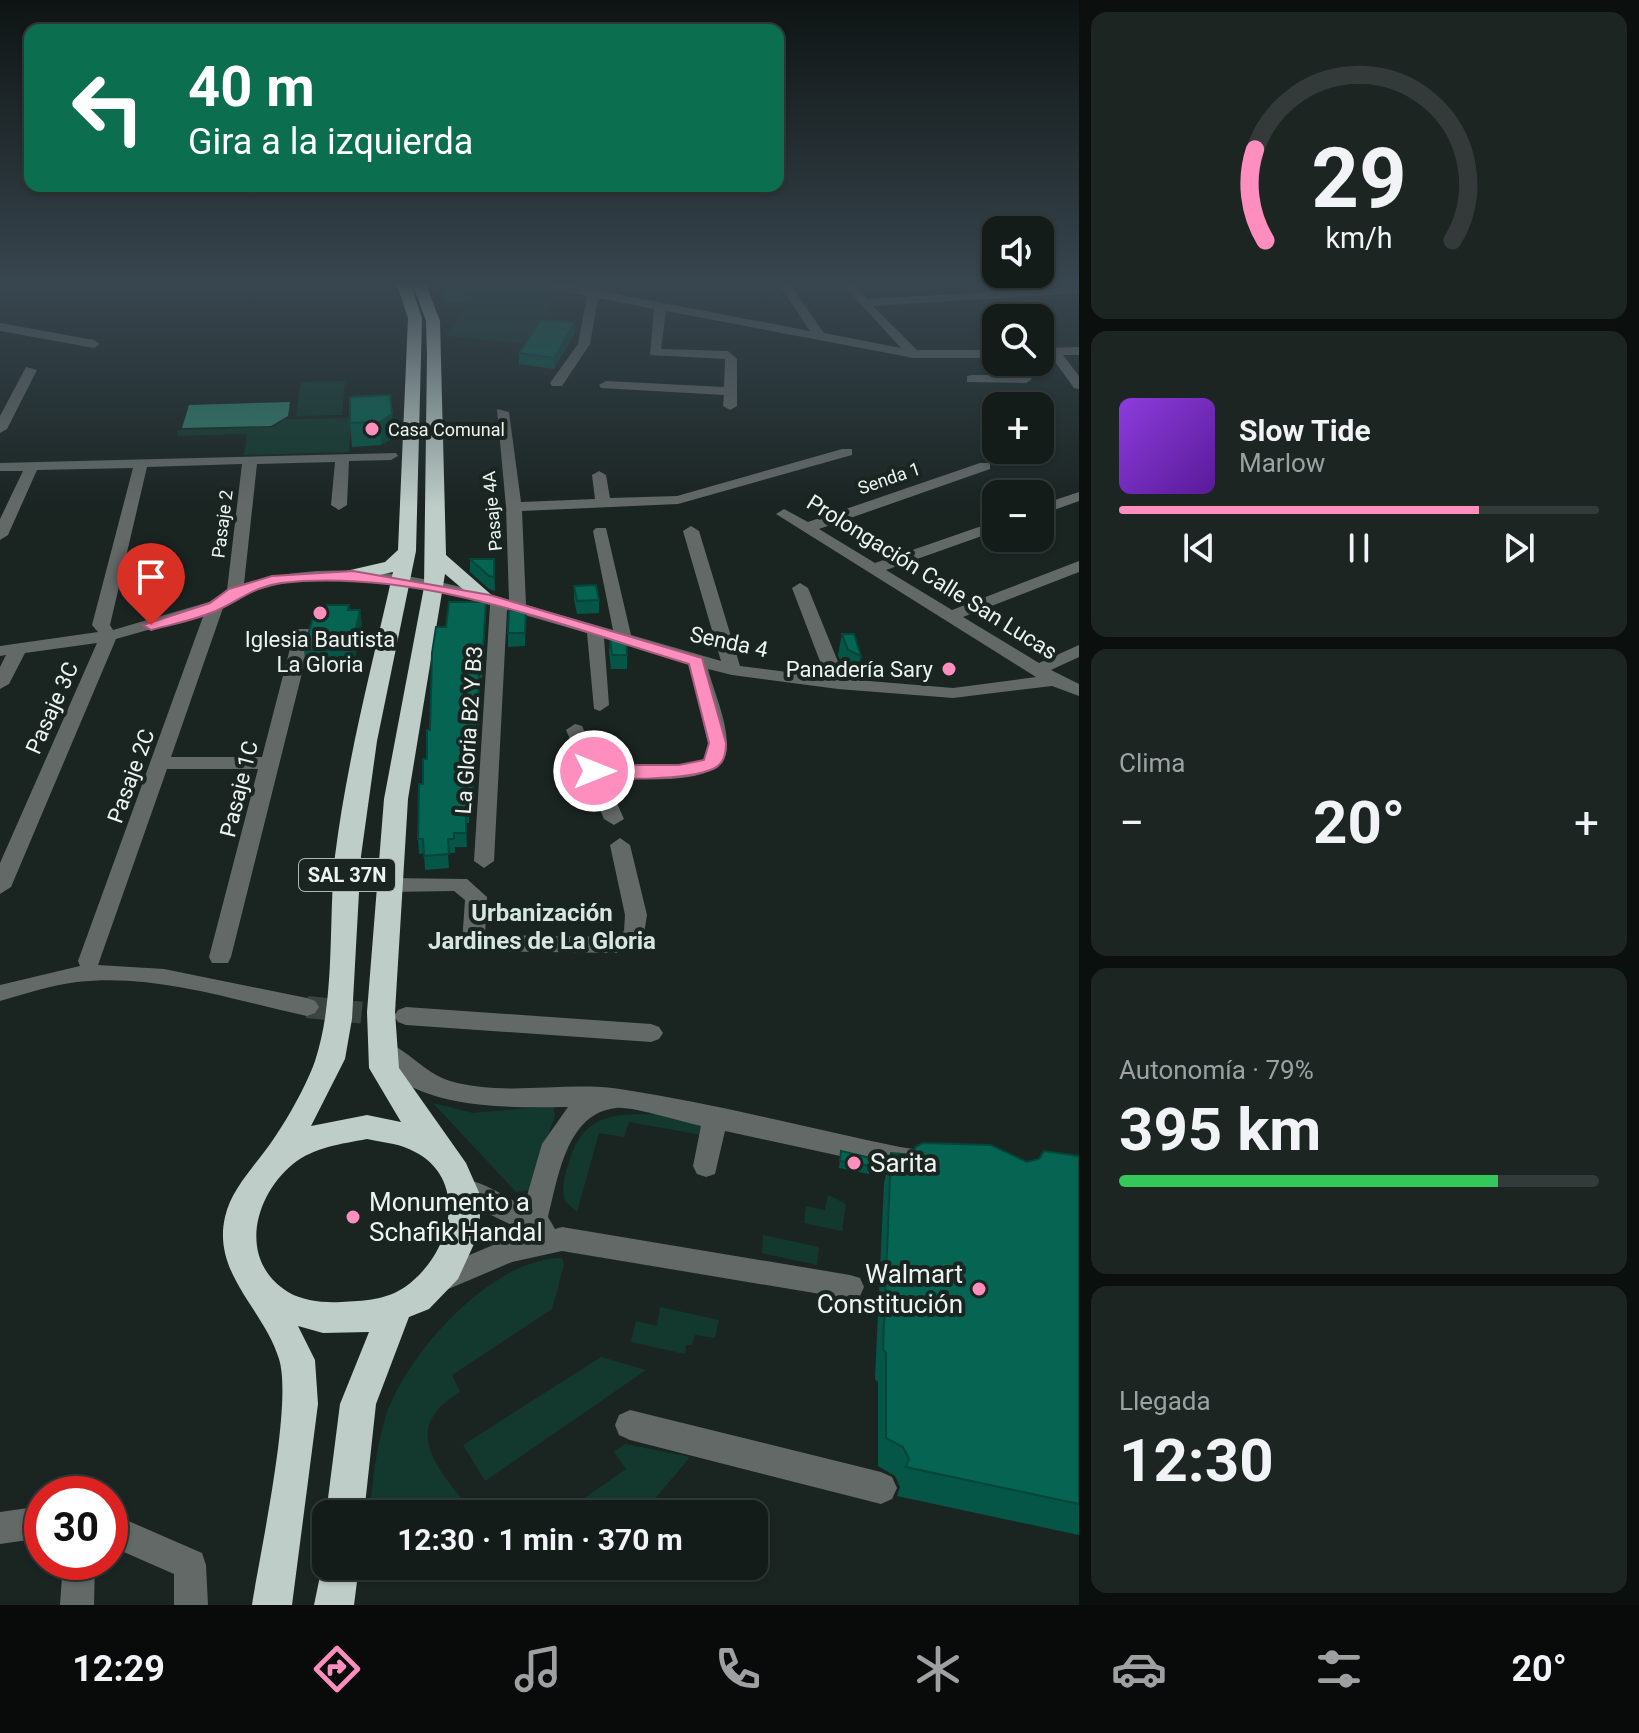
<!DOCTYPE html>
<html lang="es">
<head>
<meta charset="utf-8">
<style>
	:root { --surface:#141c1a; --page:#1d2523; --text:#f1f3f6; --muted:#9da1a2; --line:#333a39; --accent:#fe8ebe }
	body { margin:0; font-family:Roboto,sans-serif; background:var(--page); color:var(--text); height:100vh; display:flex; flex-direction:column; font-size:30px; white-space:nowrap }
	* { box-sizing:border-box; margin:0 }
	p { font-size:26px; color:var(--muted) }
	.icon { flex:none; width:44px; height:44px; fill:none; stroke:currentColor; stroke-width:2; stroke-linecap:round; stroke-linejoin:round }
	.map { position:relative; flex:1; overflow:hidden }
	.sheet { display:flex; flex-direction:column; gap:12px; padding:12px; background:#0b0f0e; width:560px }
	.sheet>* { flex:none }
	.banner { position:absolute; left:24px; top:24px; width:760px; height:168px; border-radius:16px; box-shadow:0 2px 6px #0004,0 0 0 2px var(--line); background:#0b6e4f; color:#fff; overflow:hidden }
	.tools { position:absolute; left:982px; top:216px; display:grid; gap:16px }
	.tools a { display:grid; place-items:center; width:72px; height:72px; border-radius:16px; background:var(--surface); box-shadow:0 2px 6px #0004,0 0 0 2px var(--line); font-size:40px }
	.speed { position:absolute; left:24px; top:1476px; display:flex; gap:16px; font-size:40px; font-weight:700; text-align:center }
	.speed>* { display:grid; place-content:center; width:104px; height:104px; border-radius:50%; background:var(--surface); box-shadow:0 2px 6px #0004,0 0 0 2px var(--line); line-height:1 }
	.speed .limit { border:12px solid #d22; background:#fff; color:#111 }
	.pin { position:absolute; display:grid; place-items:center; width:68px; height:68px; color:#fff; margin:-82px -34px; border-radius:50% 50% 50% 0; rotate:-45deg; box-shadow:0 0 8px #0007 }
	.pin .icon { rotate:45deg }
	.me { position:absolute; width:88px; margin:-44px; rotate:90deg; stroke-linejoin:round; filter:drop-shadow(0 0 6px #0008) }
	.turn { display:flex; align-items:center; gap:28px; height:168px; padding:0 32px; font-size:36px }
	.turn .icon { width:104px; height:104px; stroke-width:2.5 }
	.turn b { display:block; font-size:56px; line-height:68px }
	.big { font-size:60px; font-weight:700; line-height:1.1 }
	.sheet .tile { flex:1; display:flex; flex-direction:column; justify-content:center; gap:12px; min-width:0; padding:0 28px; border-radius:16px; background:var(--page) }
	.sheet .dial { align-items:center; gap:0 }
	.dial svg { height:208px; overflow:visible; fill:none; stroke:var(--line); stroke-width:7; stroke-linecap:round; text-anchor:middle }
	.dial text { fill:var(--text); stroke:none }
	.song { display:flex; align-items:center; gap:24px }
	.cover { width:96px; height:96px; border-radius:12px; background:linear-gradient(135deg,hsl(270 70% 55%),hsl(270 70% 35%)) }
	.played { height:8px; border-radius:4px; background:linear-gradient(90deg,var(--accent) 75%,var(--line) 75%) }
	.keys { display:flex; justify-content:space-around; direction:ltr }
	.heat { display:flex; justify-content:space-between; align-items:center; font-size:44px; direction:ltr }
	.charge { height:12px; border-radius:6px; background:linear-gradient(90deg,#34c759 79%,var(--line) 0) }
	.trip { position:absolute; left:312px; top:1500px; width:456px; height:80px; border-radius:16px; background:var(--surface); box-shadow:0 2px 6px #0004,0 0 0 2px var(--line); font-weight:700; line-height:80px; text-align:center }
	.tab-bar { display:flex; height:128px; justify-content:space-around; align-items:center; background:#080b0a; color:var(--muted) }
	.tab-bar .icon { width:56px; height:56px }
	.tab-bar .on { color:var(--accent) }
	.tab-bar b { font-size:36px; color:var(--text) }
	main { display:flex; flex:1; min-height:0 }
	.map>svg:first-child { display:block }
</style>
</head>
<body>
<main>
<div class="map">
<svg width="1079" height="1605" viewBox="0 0 1079 1605">
	<rect width="100%" height="100%" fill="#1a2522"/>
	<g fill="#13392f">
		<polygon points="499,282 558,294 527,344 446,336 466,306"/>
		<polygon points="345,381 342,415 296,416 301,382"/>
		<polygon points="351,418 349,452 244,455 247,434 177,436 178,430 274,427 284,419"/>
		<polygon points="433,1103 473,1113 553,1106 555,1116 529,1190 516,1192"/>
		<path d="M 666,1114 L 705,1119 L 702,1135 L 629,1122 L 624,1137 L 599,1133 L 577,1212 L 565,1201 C 561,1186 565,1174 570,1159 C 586,1109 621,1115 666,1114 Z"/>
		<polygon points="828,1195 846,1204 842,1231 804,1223 806,1206 825,1210"/>
		<polygon points="763,1235 819,1247 817,1265 762,1253"/>
		<path d="M 562,1258 L 564,1265 L 552,1309 L 452,1375 L 460,1392 C 398,1429 438,1469 471,1510 L 479,1514 L 369,1514 C 373,1482 376,1446 386,1416 C 407,1353 492,1258 562,1258 Z"/>
		<polygon points="660,1307 719,1320 715,1338 695,1335 692,1345 686,1345 685,1354 631,1342 636,1321 657,1326"/>
		<polygon points="601,1357 646,1370 485,1481 463,1445"/>
		<polygon points="625,1444 690,1457 642,1514 562,1514 626,1469 614,1452"/>
	</g>
	<polygon fill="#2e7e6b" points="290,402 288,416 271,426 182,428 189,405"/>
	<g fill="none" stroke-linecap="round" stroke-linejoin="round">
		<polyline stroke="#3a4441" stroke-width="22" stroke-dasharray="22 11" stroke-linecap="butt" points="307,1007 395,1016"/>
		<g fill="#636967" fill-rule="evenodd">
			<polygon points="527,282 553,282 810,331 777,282 788,282 824,333 901,348 844,286 847,282 858,282 856,286 867,299 1079,287 1079,293 873,306 917,350 996,350 996,358 914,358 666,311 661,349 728,351 737,359 737,406 730,410 723,406 724,395 601,388 599,385 606,381 724,387 725,359 650,355 654,309 598,298 590,344 562,386 552,386 550,383 578,344 587,296"/>
			<polygon points="0,323 94,340 100,344 94,348 0,331"/>
			<polygon points="1079,347 1079,355 1063,355 1079,376 1079,389 1074,388 1050,355 1040,356 1040,348"/>
			<polygon points="26,367 37,370 7,429 0,433 0,416"/>
			<polygon points="972,375 1026,375 1032,379 1026,383 967,382 967,376"/>
			<path d="M 497,409 L 509,412 L 521,502 L 595,499 L 592,475 L 599,471 L 606,475 L 610,498 L 677,496 L 842,449 L 852,449 L 852,455 L 678,504 L 522,511 L 526,605 L 613,630 L 593,531 L 596,528 L 606,528 L 631,635 L 721,661 L 683,531 L 691,526 L 699,531 L 740,666 L 826,677 L 792,588 L 800,583 L 808,588 L 845,679 L 953,688 L 1036,677 L 776,514 L 784,509 L 808,522 L 980,463 L 990,463 L 990,469 L 819,529 L 875,563 L 996,521 L 996,531 L 886,570 L 952,610 L 1079,561 L 1079,572 L 963,617 L 1039,663 L 1079,645 L 1079,657 L 1051,670 L 1079,684 L 1079,696 L 1052,686 L 953,698 L 838,689 L 732,675 L 708,669 C 714,692 728,723 727,747 C 725,790 635,778 605,777 L 624,819 L 614,825 L 604,819 L 566,730 L 575,724 L 582,726 L 600,765 C 624,766 682,774 702,760 C 708,756 708,750 708,743 L 689,663 L 604,638 L 609,705 L 600,711 L 594,709 L 587,633 L 507,610 L 494,861 L 484,868 L 474,861 L 490,605 C 413,582 292,559 223,608 L 171,757 L 262,757 L 294,633 L 297,629 L 309,629 L 312,633 L 231,957 L 228,963 L 212,963 L 209,957 L 258,769 L 167,769 L 98,965 L 164,969 L 307,998 L 315,1001 L 319,1007 L 315,1013 L 307,1016 C 232,1000 155,973 77,982 C 51,985 25,994 0,1001 L 0,985 L 80,966 L 78,961 L 204,614 L 116,639 L 11,887 L 0,894 L 0,863 L 97,643 L 25,653 L 9,684 L 0,689 L 0,667 L 6,655 L 0,656 L 0,646 L 98,632 L 92,625 L 133,468 L 37,470 L 8,535 L 0,540 L 0,519 L 23,471 L 0,471 L 0,463 L 396,453 L 398,456 L 391,460 L 349,461 L 347,505 L 339,510 L 331,505 L 335,462 L 257,464 L 244,584 C 330,557 425,575 509,600 L 506,507 ZM 242,464 L 227,590 L 209,602 L 113,630 L 110,625 L 147,467 Z"/>
			<polygon points="1079,492 1079,501 1040,515 1040,505"/>
			<polygon points="620,838 630,845 647,915 643,940 616,953 473,951 465,949 462,943 465,900 454,891 387,892 376,885 387,878 467,879 487,897 485,935 613,937 624,931 625,915 610,845"/>
			<polygon points="406,1007 651,1024 659,1027 663,1033 659,1039 651,1042 406,1025 398,1022 394,1016 398,1010"/>
			<path d="M 383,1041 C 408,1049 424,1073 450,1081 C 506,1097 564,1081 620,1089 C 714,1103 807,1128 900,1147 L 926,1151 L 930,1158 L 926,1165 L 900,1169 L 725,1131 L 715,1174 L 706,1177 L 697,1174 L 693,1166 L 701,1126 C 682,1122 632,1106 616,1108 C 566,1113 558,1179 548,1217 L 555,1229 L 562,1227 L 850,1275 L 860,1278 L 864,1287 L 860,1296 L 850,1299 L 562,1251 L 512,1262 L 439,1293 L 429,1290 L 425,1281 L 429,1272 L 498,1243 L 530,1234 L 454,1197 L 450,1189 L 454,1181 C 474,1174 505,1197 524,1206 L 542,1144 L 568,1107 C 509,1108 404,1111 371,1050 L 374,1044 Z"/>
			<polygon points="630,1410 881,1472 892,1477 897,1488 892,1499 881,1504 630,1440 619,1435 615,1425 619,1415"/>
			<polygon points="42,1506 42,1538 0,1544 0,1512"/>
			<polygon points="110,1513 202,1553 206,1565 208,1605 174,1605 174,1574 110,1546"/>
			<polygon points="63,1562 95,1562 94,1605 60,1605"/>
		</g>
		<g fill="#becdc8" fill-rule="evenodd">
			<path d="M 396,282 L 410,282 L 422,318 L 416,551 L 377,741 L 361,856 L 352,1019 L 345,1059 L 311,1126 L 367,1115 L 401,1122 L 369,1068 L 367,1012 L 384,799 L 424,587 L 427,354 L 426,321 L 413,285 L 425,282 L 440,321 L 446,555 L 495,598 L 485,604 L 478,602 L 445,574 L 408,799 L 395,1012 L 399,1068 L 466,1163 L 481,1197 L 479,1233 L 458,1279 L 429,1309 L 409,1317 L 376,1404 L 364,1514 L 326,1514 L 340,1404 L 369,1332 L 323,1333 L 298,1326 L 315,1360 L 318,1404 L 292,1605 L 252,1605 C 260,1552 293,1404 279,1359 C 264,1309 212,1274 225,1217 C 230,1195 245,1177 258,1160 C 278,1136 305,1090 315,1061 C 336,997 328,922 335,856 C 347,760 372,666 393,572 L 353,581 L 343,575 L 346,571 L 385,562 L 398,550 L 408,318 ZM 367,1139 C 380,1142 396,1143 409,1149 C 472,1176 452,1254 405,1287 C 386,1300 363,1301 341,1302 C 324,1303 303,1301 288,1292 C 238,1261 253,1197 293,1164 C 314,1147 341,1144 367,1139 Z"/>
			<polygon points="325,1552 326,1566 359,1566 354,1605 314,1605"/>
		</g>
	</g>
	<g fill="#055647">
		<polygon points="450,282 485,282 485,291 465,304 442,299 441,289"/>
		<polygon points="575,333 554,369 519,364 519,353"/>
		<polygon points="390,395 393,438 381,445 352,447 350,423"/>
		<polygon points="470,559 494,559 495,591 489,589 470,572"/>
		<polygon points="574,586 599,600 599,613 577,614 574,599"/>
		<polygon points="486,602 482,678 479,678 479,740 473,740 474,813 469,813 469,823 466,823 467,847 455,847 455,853 448,853 449,868 425,870 424,853 419,854 418,839 423,784 446,627"/>
		<polygon points="349,605 350,610 360,610 362,628 352,669 306,668 304,650 326,610"/>
		<polygon points="526,611 525,646 508,647 508,633"/>
		<polygon points="842,634 861,656 858,677 845,671 838,655"/>
		<polygon points="610,639 627,655 627,669 611,669 609,652"/>
		<polygon points="915,1147 1027,1162 1079,1156 1079,1535 897,1496 900,1487 895,1476 878,1466 878,1382 875,1379 884,1183 891,1153 913,1155"/>
		<polygon points="841,1151 871,1166 869,1174 839,1168"/>
	</g>
	<g fill="#044639">
		<polygon points="481,282 485,282 485,291 465,304 465,293"/>
		<polygon points="575,322 575,333 554,369 554,358"/>
		<polygon points="392,414 393,438 381,445 380,422"/>
		<polygon points="486,602 486,615 482,678 482,664"/>
		<polygon points="360,610 362,628 352,669 351,650"/>
	</g>
	<g fill="#066452" stroke="#044639" stroke-width="2">
		<polygon points="450,282 481,282 465,293 441,289"/>
		<polygon points="541,320 575,322 554,358 519,353"/>
		<polygon points="390,395 392,414 380,422 350,423 350,397"/>
		<polygon points="470,559 494,559 494,577 489,576"/>
		<polygon points="596,585 599,600 577,601 574,586"/>
		<polygon points="449,602 486,602 482,664 479,664 478,726 472,727 473,799 469,799 469,809 466,809 466,833 454,833 454,839 448,839 449,854 424,856 423,839 418,839 419,784 423,784 423,759 427,759 427,730 430,730 432,653 436,627 446,627"/>
		<polygon points="327,605 349,605 348,610 360,610 351,650 304,650 315,610 326,610"/>
		<polygon points="509,610 526,611 525,633 508,633"/>
		<polygon points="842,634 854,634 861,656 848,650"/>
		<polygon points="626,638 627,655 612,655 610,639"/>
		<polygon points="923,1143 991,1145 1027,1162 1039,1159 1044,1151 1079,1156 1079,1504 906,1467 909,1459 903,1447 886,1438 886,1353 883,1349 891,1153 915,1155 915,1147"/>
		<polygon points="841,1151 871,1158 871,1166 840,1161"/>
	</g>
	<linearGradient id="sky" x2="0" y2="1"><stop stop-color="#0e1413"/><stop offset="0.56" stop-color="#38464f"/><stop offset="1" stop-color="#38464f" stop-opacity="0"/></linearGradient>
	<rect width="1079" height="507" fill="url(#sky)"/>
	<path fill="#fe8ebe" stroke="#a55c7c" stroke-width="2" d="M 353,571 L 490,595 L 702,658 L 726,743 C 726,754 724,764 713,769 C 688,780 614,781 588,775 L 585,771 L 594,765 L 679,765 L 704,760 L 709,743 L 689,664 C 559,625 419,568 281,583 C 256,586 241,599 220,609 C 200,619 173,624 151,630 L 143,625 L 210,603 L 229,589 L 272,576 Z"/>
	<g fill="#fe8ebe" stroke="#1a2522" stroke-width="3">
		<circle cx="372" cy="429" r="8"/>
		<circle cx="320" cy="613" r="8"/>
		<circle cx="949" cy="669" r="8"/>
		<circle cx="854" cy="1163" r="8"/>
		<circle cx="353" cy="1217" r="8"/>
		<circle cx="979" cy="1289" r="8"/>
	</g>
	<g text-anchor="middle" dominant-baseline="central" stroke-width="8" stroke-linejoin="round" paint-order="stroke">
		<g font-size="18" fill="#ecf4f1" stroke="#1a2522" text-anchor="start">
			<text x="388" y="429">Casa Comunal</text>
		</g>
		<g font-size="18" fill="#ecf4f1" stroke="#1a2522">
			<text transform="translate(889 478) rotate(-19)">Senda 1</text>
			<text transform="translate(492 511) rotate(-95)">Pasaje 4A</text>
			<text transform="translate(222 524) rotate(-83)">Pasaje 2</text>
		</g>
		<rect fill="#1a2522" stroke="#adb6b3" stroke-width="2" x="299" y="859" width="96" height="32" rx="6"/>
		<g font-size="20" font-weight="bold" fill="#ecf4f1">
			<text x="347" y="875">SAL 37N</text>
		</g>
		<g font-size="22" fill="#ecf4f1" stroke="#1a2522">
			<text transform="translate(932 577) rotate(32)">Prolongación Calle San Lucas</text>
			<text transform="translate(729 642) rotate(12)">Senda 4</text>
			<text transform="translate(52 708) rotate(-66)">Pasaje 3C</text>
			<text transform="translate(469 730) rotate(-86)">La Gloria B2 Y B3</text>
			<text transform="translate(131 776) rotate(-70)">Pasaje 2C</text>
			<text transform="translate(239 789) rotate(-76)">Pasaje 1C</text>
		</g>
		<g font-size="22" fill="#ecf4f1" stroke="#1a2522">
			<text x="320" y="639">Iglesia Bautista<tspan x="320" dy="25">La Gloria</tspan></text>
			<text x="933" y="669" text-anchor="end">Panadería Sary</text>
		</g>
		<g font-size="24" font-weight="bold" fill="#d7e6e1" stroke="#1a2522">
			<text x="542" y="913">Urbanización<tspan x="542" dy="28">Jardines de La Gloria</tspan></text>
		</g>
		<g font-size="26" fill="#ecf4f1" stroke="#1a2522" text-anchor="start">
			<text x="870" y="1163">Sarita</text>
			<text x="369" y="1202">Monumento a<tspan x="369" dy="30">Schafik Handal</tspan></text>
			<text x="963" y="1274" text-anchor="end">Walmart<tspan x="963" dy="30">Constitución</tspan></text>
		</g>
	</g>
</svg>
<div class="tools">
<a><svg class="icon" aria-label="sound" viewBox="0 0 24 24"><path d="M4 9h4l5-4v14l-5-4H4zM17 9q2 3 0 6"/></svg></a>
<a><svg class="icon" aria-label="search" viewBox="0 0 24 24"><circle cx="10" cy="10" r="6"/><path d="M15 15l6 6"/></svg></a>
<a>+</a>
<a>−</a>
</div>
<div class="speed"><div class="limit">30</div></div>
<div class="pin" style="left:151px;top:625px;background:#d93025"><svg class="icon" aria-label="arrive" viewBox="0 0 24 24"><path d="M6 21V4h12l-3 4 3 4H6"/></svg></div>
<svg class="me" style="left:594px;top:771px" viewBox="-20 -20 40 40"><circle r="17" fill="#fe8ebe" stroke="#fff" stroke-width="3"/><path d="M0-11L8 9 0 5-8 9z" fill="#fff"/></svg>
<div class="trip">12:30 · 1 min · 370 m</div>
<div class="banner">
<div class="turn"><svg class="icon" aria-label="left" viewBox="0 0 24 24"><path d="M17 20v-9H6M10 6l-5 5 5 5"/></svg><div><b>40 m</b>Gira a la izquierda</div></div>
</div>
</div>
<section class="sheet">
<div class="tile dial"><svg viewBox="0 0 100 80">
<path d="M14 69A42 42 0 1 1 86 69"/>
<path d="M14 69A42 42 0 0 1 10 34" stroke="#fe8ebe"/>
<text x="50" y="56" font-size="32" font-weight="700">29</text>
<text x="50" y="72" font-size="11">km/h</text>
</svg></div>
<div class="tile">
<div class="song"><i class="cover"></i><div><b>Slow Tide</b><p>Marlow</p></div></div>
<div class="played"></div>
<div class="keys"><svg class="icon" aria-label="previous" viewBox="0 0 24 24"><path d="M18 5L8 12l10 7zM5 5v14"/></svg><svg class="icon" aria-label="pause" viewBox="0 0 24 24"><path d="M8 5v14M16 5v14"/></svg><svg class="icon" aria-label="next" viewBox="0 0 24 24"><path d="M6 5l10 7-10 7zM19 5v14"/></svg></div>
</div>
<div class="tile"><p>Clima</p>
<div class="heat"><a>−</a><b class="big">20°</b><a>+</a></div>
</div>
<div class="tile"><p>Autonomía · 79%</p><b class="big">395 km</b><div class="charge"></div></div>
<div class="tile"><p>Llegada</p><b class="big">12:30</b></div>
</section>
</main>
<nav class="tab-bar">
<b>12:29</b>
<svg class="icon on" aria-label="directions" viewBox="0 0 24 24"><path d="M12 3l9 9-9 9-9-9zM9 14v-3h6M13 9l2 2-2 2"/></svg>
<svg class="icon" aria-label="music" viewBox="0 0 24 24"><path d="M9 18V5l10-2v13"/><circle cx="6" cy="18" r="3"/><circle cx="16" cy="16" r="3"/></svg>
<svg class="icon" aria-label="phone" viewBox="0 0 24 24"><path d="M5 4h4l2 5-3 2q2 4 5 5l2-3 5 2v4C11 20 4 13 5 4z"/></svg>
<svg class="icon" aria-label="climate" viewBox="0 0 24 24"><path d="M12 3v18M4 7l16 10M4 17L20 7"/></svg>
<svg class="icon" aria-label="car" viewBox="0 0 24 24"><path d="M5 17H2v-5l4-1 3-4h7l3 4 3 1v5h-3M9 17h6M6 11h13"/><circle cx="7" cy="17" r="2"/><circle cx="17" cy="17" r="2"/></svg>
<svg class="icon" aria-label="filters" viewBox="0 0 24 24"><path d="M4 7h16M4 17h16"/><circle cx="9" cy="7" r="2"/><circle cx="15" cy="17" r="2"/></svg>
<b>20°</b>
</nav>
</body>
</html>
